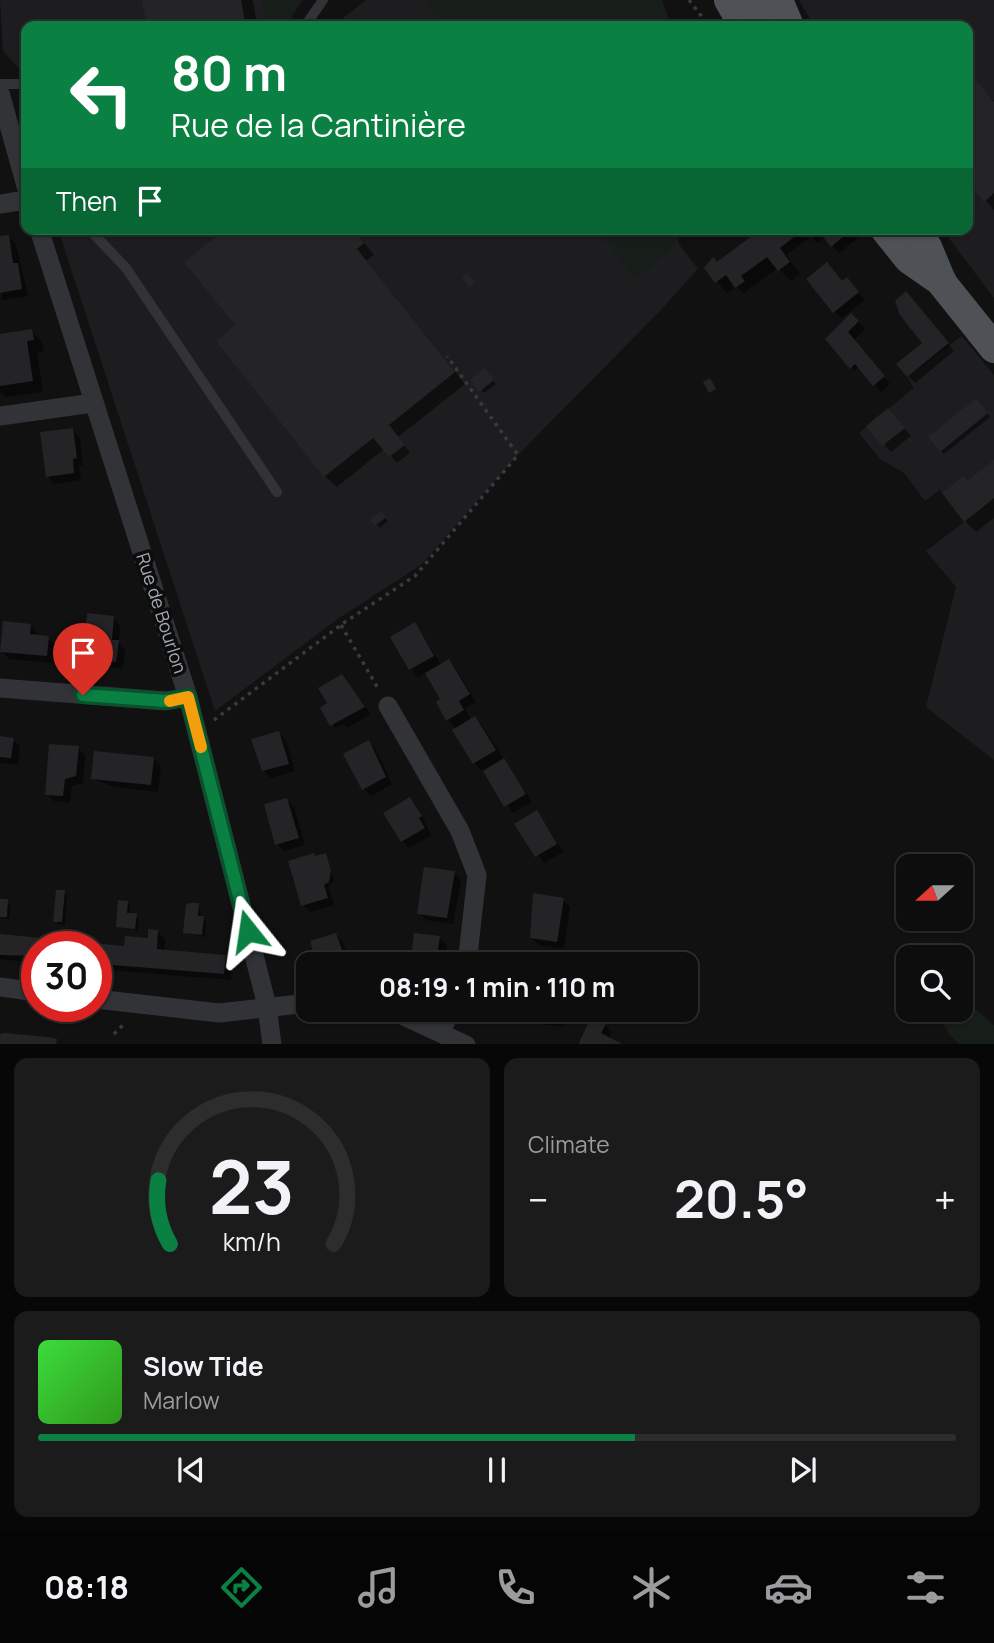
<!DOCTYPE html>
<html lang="en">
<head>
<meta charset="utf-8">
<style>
	:root { --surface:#0d0d0e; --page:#1b1b1c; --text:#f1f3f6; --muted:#9a9c9e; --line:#2d2d2e; --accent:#0b8043 }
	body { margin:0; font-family:Manrope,sans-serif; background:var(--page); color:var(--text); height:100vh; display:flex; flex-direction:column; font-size:26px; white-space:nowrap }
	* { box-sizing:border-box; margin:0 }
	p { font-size:23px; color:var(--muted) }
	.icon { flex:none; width:38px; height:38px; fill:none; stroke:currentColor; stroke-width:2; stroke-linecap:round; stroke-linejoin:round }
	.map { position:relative; height:1044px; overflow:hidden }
	.sheet { display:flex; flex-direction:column; gap:14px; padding:14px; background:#070708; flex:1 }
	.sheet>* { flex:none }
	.guide { position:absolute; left:21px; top:21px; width:952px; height:214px; border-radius:14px; box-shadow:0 2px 5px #0004,0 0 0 2px var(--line); background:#0b8043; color:#fff; overflow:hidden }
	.needle { width:46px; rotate:249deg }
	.buttons { position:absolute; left:896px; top:854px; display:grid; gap:14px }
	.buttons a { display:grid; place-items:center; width:77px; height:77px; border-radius:14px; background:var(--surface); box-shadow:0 2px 5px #0004,0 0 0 2px var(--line); font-size:35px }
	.speed { position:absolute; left:21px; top:931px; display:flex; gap:14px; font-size:35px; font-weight:700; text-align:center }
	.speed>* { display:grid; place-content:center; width:91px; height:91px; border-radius:50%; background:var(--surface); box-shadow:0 2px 5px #0004,0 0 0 2px var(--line); line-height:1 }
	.speed .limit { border:10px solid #d22; background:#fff; color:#111 }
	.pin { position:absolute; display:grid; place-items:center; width:60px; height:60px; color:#fff; margin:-72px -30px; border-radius:50% 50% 50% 0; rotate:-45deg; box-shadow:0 0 7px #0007 }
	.pin .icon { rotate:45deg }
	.me { position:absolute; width:77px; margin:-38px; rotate:345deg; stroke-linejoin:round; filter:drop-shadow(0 0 5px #0008) }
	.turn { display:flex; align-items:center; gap:24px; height:147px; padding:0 35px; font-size:32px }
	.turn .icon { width:91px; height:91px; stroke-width:2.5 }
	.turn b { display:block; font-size:49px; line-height:60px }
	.then { display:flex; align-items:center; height:66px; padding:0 35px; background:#0003; gap:14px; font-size:26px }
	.big { font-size:52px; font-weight:700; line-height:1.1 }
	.sheet .card { flex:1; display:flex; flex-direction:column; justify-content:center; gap:10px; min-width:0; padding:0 24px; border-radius:14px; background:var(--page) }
	.sheet .dial { align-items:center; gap:0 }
	.dial svg { height:182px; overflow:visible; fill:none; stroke:var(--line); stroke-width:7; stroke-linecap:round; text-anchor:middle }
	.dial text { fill:var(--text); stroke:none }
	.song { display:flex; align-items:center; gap:21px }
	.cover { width:84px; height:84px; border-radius:10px; background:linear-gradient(135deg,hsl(120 70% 55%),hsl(110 70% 35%)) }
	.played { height:7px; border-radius:4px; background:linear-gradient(90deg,var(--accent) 65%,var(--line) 65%) }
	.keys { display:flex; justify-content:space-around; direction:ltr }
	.heat { display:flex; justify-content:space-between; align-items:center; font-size:38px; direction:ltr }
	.sheet .tiles { flex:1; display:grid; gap:14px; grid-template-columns:1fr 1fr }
	.card:last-child { grid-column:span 2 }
	.trip { position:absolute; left:296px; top:952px; width:402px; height:70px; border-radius:14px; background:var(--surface); box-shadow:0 2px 5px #0004,0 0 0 2px var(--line); font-weight:700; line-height:70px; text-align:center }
	.menu { display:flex; height:112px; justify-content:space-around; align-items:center; background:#050506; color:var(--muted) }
	.menu .icon { width:49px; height:49px }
	.menu .on { color:var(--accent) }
	.menu b { font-size:32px; color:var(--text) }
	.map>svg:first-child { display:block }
</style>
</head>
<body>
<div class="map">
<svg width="994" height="1045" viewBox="0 0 994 1045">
	<rect width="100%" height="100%" fill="#111112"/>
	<g fill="#1d1d1f">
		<polygon points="0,0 302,0 286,26 26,26 26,72 22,72 3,51"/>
		<polygon points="366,0 662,0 671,26 333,26"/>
		<polygon points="799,0 994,0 994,298 942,229 968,229 968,26 814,26"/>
		<polygon points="58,229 681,229 678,243 698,269 660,311 518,455 421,565 336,620 215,711"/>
		<polygon points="962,336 994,375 994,760 926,707 956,587 926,551 964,522 940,490 925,501 904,473 880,459 859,433 914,388 907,377"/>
	</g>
	<g fill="#171d18">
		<polygon points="262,0 302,0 286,26 266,26"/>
		<polygon points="423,0 662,0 671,26 443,26"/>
		<polygon points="597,229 681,229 678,243 636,280"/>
		<polygon points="961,996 994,1025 994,1044 959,1044 949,1034 936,1010 961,1010"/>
	</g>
	<g fill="#0007">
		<polygon points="144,0 253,0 257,26 149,26"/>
		<polygon points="973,78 994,101 994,210 968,179 968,82"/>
		<polygon points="228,229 353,229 374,255 366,261 465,384 398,437 410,453 397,463 384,449 337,487 325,476 237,326"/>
		<polygon points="802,229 854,229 860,236 839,253 825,237 817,243 811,236 786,255 800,274 791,281 778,268 744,293 736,286 727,293 706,268 771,236"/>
		<polygon points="9,237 16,244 28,296 2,300 0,238"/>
		<polygon points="843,283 854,287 865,300 841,318 834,311"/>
		<polygon points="913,301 954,351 915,383 908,376 924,343"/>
		<polygon points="851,315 865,329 854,340 890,384 881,392 859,366 854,371 828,339"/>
		<polygon points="31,331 42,342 44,351 37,352 43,392 6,397 0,392 0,336"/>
		<polygon points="484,370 496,384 484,393 472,380"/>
		<polygon points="979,403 990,417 944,454 941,451"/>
		<polygon points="895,417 911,436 891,452 869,426"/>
		<polygon points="72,429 80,437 83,465 79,466 81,480 55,484 47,476"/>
		<polygon points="994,462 994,518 976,532 965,521 968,483"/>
		<polygon points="381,513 388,521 380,528 373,520"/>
		<polygon points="113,618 120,625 119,643 125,649 123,669 91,666 84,659"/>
		<polygon points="30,625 37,633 37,637 48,638 56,645 53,663 9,659 2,651"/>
		<polygon points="415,625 442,666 449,661 456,669 476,702 465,709 471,720 475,718 482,725 532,802 513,813 484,769 481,770 474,763 457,729 448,720 443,700 426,672 418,677 411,669 392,638"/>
		<polygon points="342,676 371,714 347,728 343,724 335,728 322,708 333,711"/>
		<polygon points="279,733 286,740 295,771 271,778 263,770"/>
		<polygon points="0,738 13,739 20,747 18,765 0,763"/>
		<polygon points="369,742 376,750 392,784 371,796 364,789"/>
		<polygon points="78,748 85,755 83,783 72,786 70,803 54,801 47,794"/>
		<polygon points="154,759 161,766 158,792 114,787 93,779"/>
		<polygon points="410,799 417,806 431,835 409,848 402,841"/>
		<polygon points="287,800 294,807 305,845 284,851 277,844"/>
		<polygon points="536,812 563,852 544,863 516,825"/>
		<polygon points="325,855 334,880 328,886 334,905 310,912 303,905 291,874"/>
		<polygon points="454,873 461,880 453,924 426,920 419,913"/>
		<polygon points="64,892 67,895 65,925 58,924 55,921"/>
		<polygon points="0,900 11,904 9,919 0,918"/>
		<polygon points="563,900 570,907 564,949 539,945 531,938"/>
		<polygon points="127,903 130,906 130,915 139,918 138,931 118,926"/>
		<polygon points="199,905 201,918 206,921 205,937 185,933"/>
		<polygon points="158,932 165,939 164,952 225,957 232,964 231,980 96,969 96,947 37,947 37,963 0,959 0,936 126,948 149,939"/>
		<polygon points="336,935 343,943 351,964 317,964 312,942"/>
		<polygon points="416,935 440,938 447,945 444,964 411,964"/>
		<polygon points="532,1010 567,1010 564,1027 539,1024 532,1017"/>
		<polygon points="605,1025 612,1032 609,1039 580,1045"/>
	</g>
	<g fill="#242426">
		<polygon points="142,0 241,0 246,26 147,26"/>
		<polygon points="973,76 994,102 994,193 984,202 968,182 968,80"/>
		<polygon points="226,229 353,229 364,243 357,249 455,372 389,425 405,445 389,457 373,438 324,477 216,341 235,325 184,262"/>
		<polygon points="761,229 766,229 770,235 777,229 852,229 831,247 818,230 809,237 803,230 780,248 790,262 778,271 767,257 741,276 745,281 735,288 726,275 715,283 704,268 713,257 717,262"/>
		<polygon points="9,235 13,263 18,263 22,289 0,293 0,236"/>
		<polygon points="827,262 842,281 847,277 859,292 833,313 806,279"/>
		<polygon points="467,273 475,283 469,288 462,278"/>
		<polygon points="906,291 949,343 907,377 896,364 922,343 900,315 895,301"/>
		<polygon points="851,313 859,321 848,332 885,376 873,386 855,364 850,369 825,339"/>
		<polygon points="32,329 34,340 27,341 33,381 0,386 0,334"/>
		<polygon points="484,368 494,380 479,392 470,380"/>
		<polygon points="710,378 716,389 709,393 703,382"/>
		<polygon points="976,398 988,413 940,452 928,437"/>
		<polygon points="888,408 905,428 882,446 866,426"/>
		<polygon points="73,428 77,458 73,459 74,473 46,477 40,432"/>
		<polygon points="994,460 994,498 964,522 942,493 964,476 967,481"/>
		<polygon points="381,511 386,517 375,526 370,520"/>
		<polygon points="87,613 114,616 112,640 119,640 116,662 82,659"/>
		<polygon points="3,621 31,624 30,634 49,636 47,656 0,652"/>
		<polygon points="415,622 434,656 409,670 390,637"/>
		<polygon points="449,659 470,694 459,701 464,710 446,721 436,702 440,699 425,673"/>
		<polygon points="342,674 365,707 330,726 320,708 327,703 318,688"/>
		<polygon points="475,716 496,750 473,764 452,730"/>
		<polygon points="279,731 289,764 262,771 251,739"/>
		<polygon points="0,736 14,738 11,758 0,757"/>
		<polygon points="369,740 386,777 362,790 343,754"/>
		<polygon points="49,744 79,746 76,776 65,779 63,796 45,795"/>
		<polygon points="94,751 154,757 151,785 91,779"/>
		<polygon points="504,758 526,794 504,807 483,771"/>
		<polygon points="410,797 422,816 419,818 425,828 401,842 383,813"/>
		<polygon points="287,798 299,838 275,845 264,804"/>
		<polygon points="537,810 557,844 535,857 514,824"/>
		<polygon points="314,853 315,856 326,853 331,871 329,882 324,885 328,898 301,906 288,861"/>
		<polygon points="424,867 455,871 447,918 417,914"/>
		<polygon points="56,890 65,890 62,922 53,922"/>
		<polygon points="533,893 564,898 557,942 530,938"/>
		<polygon points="0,899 8,899 7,917 0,917"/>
		<polygon points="118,900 128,901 127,913 137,913 135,929 116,927"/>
		<polygon points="192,903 199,903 198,916 204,916 202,935 183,933 186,904"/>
		<polygon points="148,929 158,930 157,949 226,955 224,974 100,964 96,962 96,947 37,947 37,956 0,955 0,934 124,946 125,936 148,938"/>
		<polygon points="336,933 347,964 317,964 310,941"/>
		<polygon points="414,933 440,936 436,964 410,964"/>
		<polygon points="531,1010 559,1010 558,1021 530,1017"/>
		<polygon points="591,1017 606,1024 601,1033 624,1045 578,1045"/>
		<polygon points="4,1033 48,1037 57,1039 56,1045 0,1045 0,1034"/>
	</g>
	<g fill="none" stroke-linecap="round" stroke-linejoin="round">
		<g stroke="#383a3e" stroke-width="3.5" stroke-dasharray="3.5 5" stroke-linecap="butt">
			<polyline points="689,0 709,26"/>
			<polyline points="341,625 379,690"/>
			<polyline points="214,720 345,622 415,576 518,455 447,356"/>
			<polyline points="114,1034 125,1023"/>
		</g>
		<g stroke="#323337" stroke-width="10">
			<polyline points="305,26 323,0"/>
			<polyline points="0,84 26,84"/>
			<polyline points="89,229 126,268 277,492"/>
		</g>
		<g stroke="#323337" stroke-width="19">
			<polyline points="0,93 26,186"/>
			<polyline points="0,204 26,200"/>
			<polyline points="39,229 188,697 267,1006 272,1045"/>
			<polyline points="0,416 93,403"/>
			<polyline points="0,688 166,701 188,697"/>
			<polyline points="388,706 460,831 477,875 467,964"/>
			<polyline points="0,987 37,992"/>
			<polyline points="96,999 219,1013 308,1003"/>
			<polyline points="391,1010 466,1045"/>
			<polyline points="440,1032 452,1010"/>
		</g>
		<g stroke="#4e5156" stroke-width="30">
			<polyline points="729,0 744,26"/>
			<polyline points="752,0 763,21 771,26"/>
			<polyline points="778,0 789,26"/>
			<polyline points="885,229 909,259 942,282"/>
			<polyline points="914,229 927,247 942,283 994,348"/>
		</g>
	</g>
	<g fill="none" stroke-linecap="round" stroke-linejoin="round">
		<g stroke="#07532c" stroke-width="18">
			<polyline id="route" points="83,695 166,701 188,697 248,931"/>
		</g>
		<use href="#route" stroke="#0b8043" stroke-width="12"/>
		<polyline stroke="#f59e0b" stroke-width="12" points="170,701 188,697 201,747"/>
	</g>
	<g text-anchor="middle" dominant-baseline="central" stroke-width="7" stroke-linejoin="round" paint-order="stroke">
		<g font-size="18" fill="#a3a9b2" stroke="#0c0c0d">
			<text transform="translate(162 613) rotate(72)">Rue de Bourlon</text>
		</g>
	</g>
</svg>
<div class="buttons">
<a><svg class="needle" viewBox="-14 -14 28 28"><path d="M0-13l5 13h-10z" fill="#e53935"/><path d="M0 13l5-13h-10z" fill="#9a9c9e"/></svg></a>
<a><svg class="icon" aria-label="search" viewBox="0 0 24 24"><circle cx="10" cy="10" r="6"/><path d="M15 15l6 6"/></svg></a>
</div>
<div class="speed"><div class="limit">30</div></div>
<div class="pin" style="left:83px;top:695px;background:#d93025"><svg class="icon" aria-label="arrive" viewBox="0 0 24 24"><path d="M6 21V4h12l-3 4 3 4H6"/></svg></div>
<svg class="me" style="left:248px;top:931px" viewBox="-20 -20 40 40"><path d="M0-17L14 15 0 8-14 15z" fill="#0b8043" stroke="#fff" stroke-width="4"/></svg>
<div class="trip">08:19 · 1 min · 110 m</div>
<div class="guide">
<div class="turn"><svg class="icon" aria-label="left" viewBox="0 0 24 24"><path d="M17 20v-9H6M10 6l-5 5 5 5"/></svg><div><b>80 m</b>Rue de la Cantinière</div></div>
<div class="then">Then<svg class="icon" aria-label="arrive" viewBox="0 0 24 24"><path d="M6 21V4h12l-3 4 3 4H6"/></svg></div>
</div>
</div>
<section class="sheet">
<div class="tiles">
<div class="card dial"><svg viewBox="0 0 100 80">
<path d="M14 69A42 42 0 1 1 86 69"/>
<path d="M14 69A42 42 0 0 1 9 41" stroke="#0b8043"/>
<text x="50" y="56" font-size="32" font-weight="700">23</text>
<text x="50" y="72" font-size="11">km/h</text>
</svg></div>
<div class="card"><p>Climate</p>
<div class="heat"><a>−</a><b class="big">20.5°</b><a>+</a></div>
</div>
<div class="card">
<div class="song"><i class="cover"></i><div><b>Slow Tide</b><p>Marlow</p></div></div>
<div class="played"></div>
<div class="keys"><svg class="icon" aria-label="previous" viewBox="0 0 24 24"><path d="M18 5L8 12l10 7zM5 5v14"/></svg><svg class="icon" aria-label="pause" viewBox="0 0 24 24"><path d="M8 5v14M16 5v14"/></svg><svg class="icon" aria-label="next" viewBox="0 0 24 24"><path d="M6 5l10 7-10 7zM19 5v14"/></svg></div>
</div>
</div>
</section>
<nav class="menu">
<b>08:18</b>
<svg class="icon on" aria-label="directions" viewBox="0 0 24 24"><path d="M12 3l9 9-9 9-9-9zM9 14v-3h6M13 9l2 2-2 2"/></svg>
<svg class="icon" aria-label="music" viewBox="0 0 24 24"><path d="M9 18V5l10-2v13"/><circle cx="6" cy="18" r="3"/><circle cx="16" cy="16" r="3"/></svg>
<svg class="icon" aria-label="phone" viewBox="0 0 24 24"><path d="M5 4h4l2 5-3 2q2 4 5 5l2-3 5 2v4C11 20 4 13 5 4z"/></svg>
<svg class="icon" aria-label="climate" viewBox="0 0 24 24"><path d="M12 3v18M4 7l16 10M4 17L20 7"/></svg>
<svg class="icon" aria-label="car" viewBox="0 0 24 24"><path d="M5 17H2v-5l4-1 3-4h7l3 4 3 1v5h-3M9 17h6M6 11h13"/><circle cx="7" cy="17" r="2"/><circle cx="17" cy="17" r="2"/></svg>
<svg class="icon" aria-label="filters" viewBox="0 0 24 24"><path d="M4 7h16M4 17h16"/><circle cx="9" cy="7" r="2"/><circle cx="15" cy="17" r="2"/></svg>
</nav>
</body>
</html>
